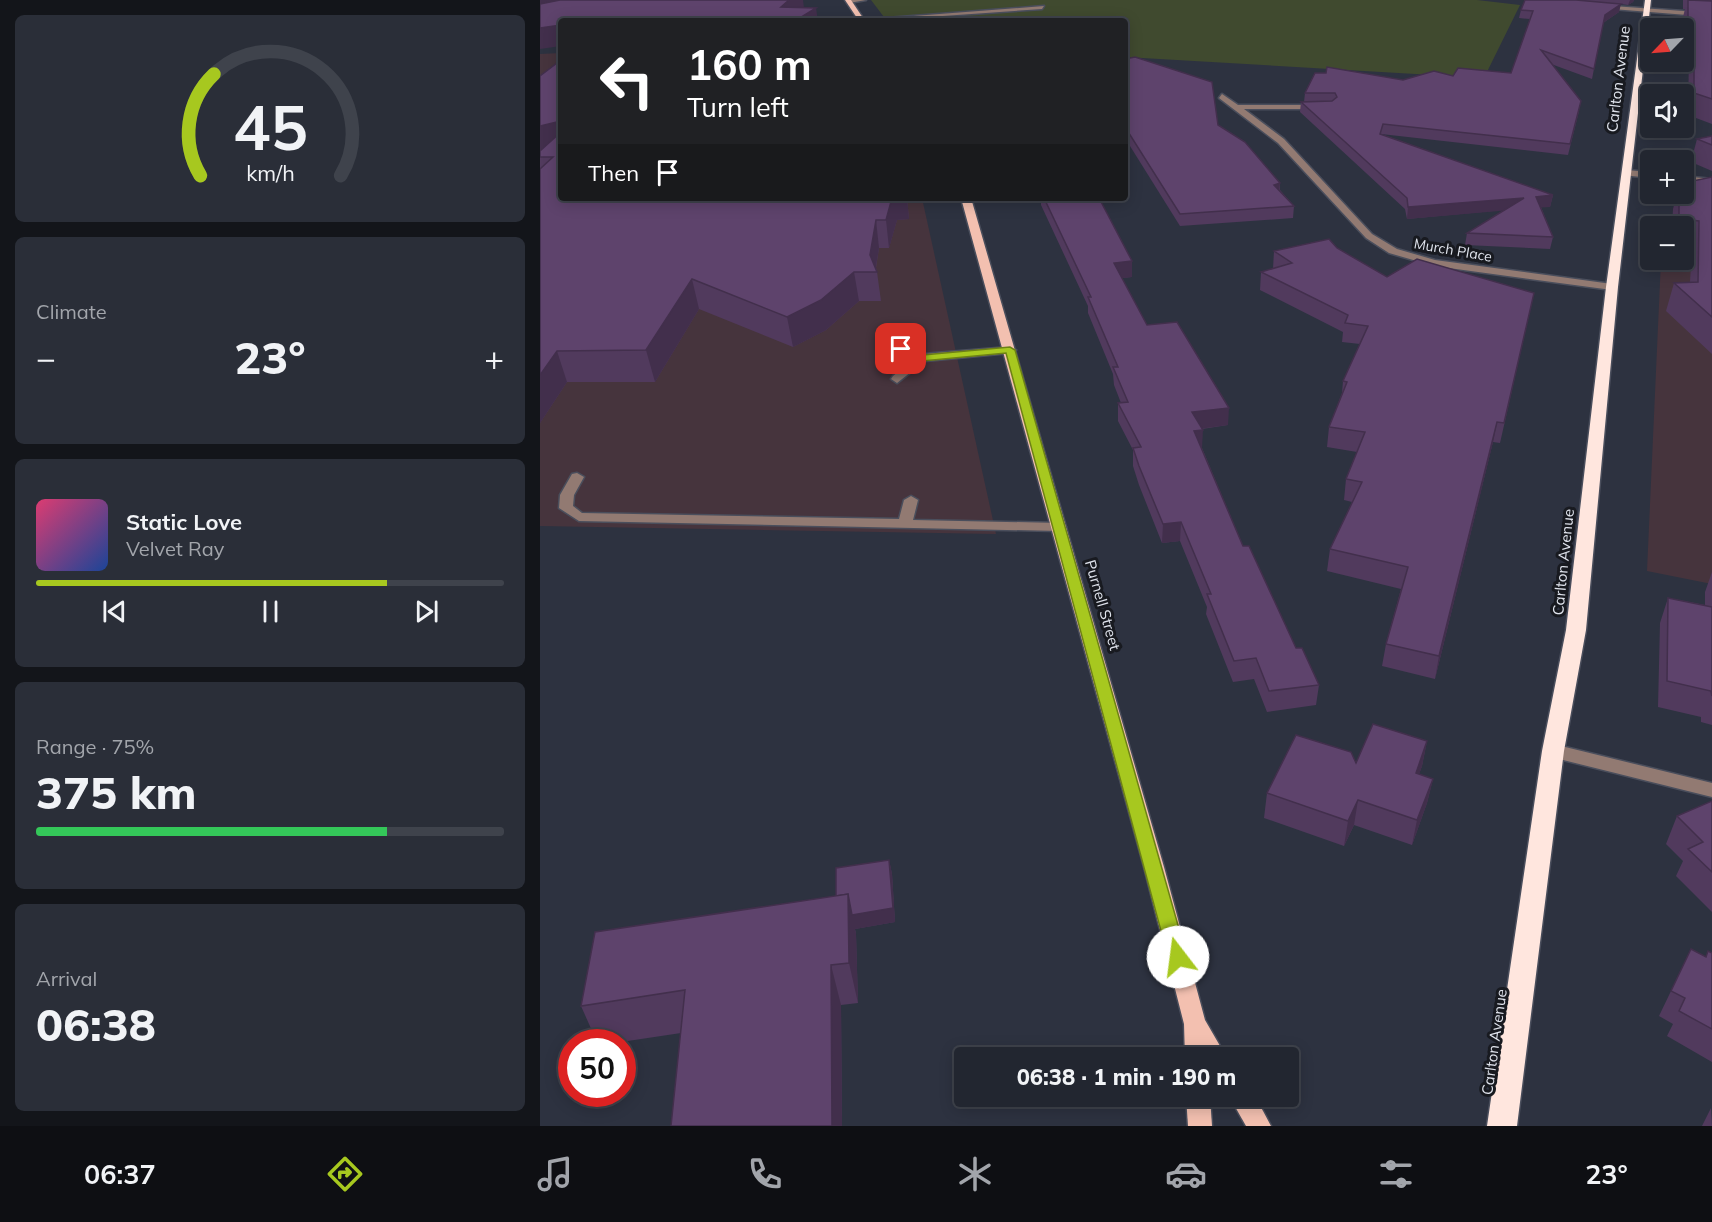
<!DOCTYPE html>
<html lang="en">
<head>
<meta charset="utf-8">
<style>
	:root { --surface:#222630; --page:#2a2e38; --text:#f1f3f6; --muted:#a2a5ab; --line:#3f434c; --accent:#a7c81f }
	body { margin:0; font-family:Mulish,sans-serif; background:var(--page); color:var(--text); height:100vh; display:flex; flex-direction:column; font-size:22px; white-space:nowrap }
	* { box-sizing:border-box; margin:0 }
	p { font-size:20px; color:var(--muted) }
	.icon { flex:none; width:33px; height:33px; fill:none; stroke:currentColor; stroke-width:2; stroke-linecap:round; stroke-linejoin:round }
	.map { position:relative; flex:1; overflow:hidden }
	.drawer { display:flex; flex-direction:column; gap:15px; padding:15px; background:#13151a; width:540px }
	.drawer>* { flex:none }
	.top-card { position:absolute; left:18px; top:18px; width:570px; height:183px; border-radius:6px; box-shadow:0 3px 15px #0003,0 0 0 2px var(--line); background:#202124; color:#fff; overflow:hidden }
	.needle { width:39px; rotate:245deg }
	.buttons { position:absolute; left:1100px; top:18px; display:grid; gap:12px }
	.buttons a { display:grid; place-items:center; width:54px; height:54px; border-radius:6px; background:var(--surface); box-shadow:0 3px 15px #0003,0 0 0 2px var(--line); font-size:30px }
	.speed { position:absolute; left:18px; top:1029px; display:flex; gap:12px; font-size:30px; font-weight:700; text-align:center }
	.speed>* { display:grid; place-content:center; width:78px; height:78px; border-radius:50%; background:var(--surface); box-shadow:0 3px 15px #0003,0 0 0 2px var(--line); line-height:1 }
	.speed .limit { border:9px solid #d22; background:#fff; color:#111 }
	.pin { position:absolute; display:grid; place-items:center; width:51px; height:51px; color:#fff; margin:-26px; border-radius:12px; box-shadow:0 3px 9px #0006 }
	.me { position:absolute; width:66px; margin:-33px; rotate:345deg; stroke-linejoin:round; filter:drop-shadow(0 0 4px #0008) }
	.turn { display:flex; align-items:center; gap:21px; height:126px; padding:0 30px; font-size:27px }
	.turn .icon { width:78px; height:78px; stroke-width:2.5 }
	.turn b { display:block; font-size:42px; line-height:51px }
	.then { display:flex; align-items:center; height:57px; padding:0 30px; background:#0003; gap:12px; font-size:22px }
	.big { font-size:45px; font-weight:800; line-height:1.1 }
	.drawer .tile { flex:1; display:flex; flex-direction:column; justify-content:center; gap:9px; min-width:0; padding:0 21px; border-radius:9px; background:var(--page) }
	.drawer .dial { align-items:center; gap:0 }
	.dial svg { height:156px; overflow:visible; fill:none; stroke:var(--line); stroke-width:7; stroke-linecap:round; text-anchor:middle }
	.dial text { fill:var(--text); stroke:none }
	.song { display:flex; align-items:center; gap:18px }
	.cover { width:72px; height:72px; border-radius:9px; background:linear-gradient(135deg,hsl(340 70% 55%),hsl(220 70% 35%)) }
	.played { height:6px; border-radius:3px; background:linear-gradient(90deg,var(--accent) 75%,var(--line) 75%) }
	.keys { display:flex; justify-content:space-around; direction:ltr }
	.heat { display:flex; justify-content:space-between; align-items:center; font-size:33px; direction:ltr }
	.charge { height:9px; border-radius:4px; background:linear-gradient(90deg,#34c759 75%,var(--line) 0) }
	.trip { position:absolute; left:414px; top:1047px; width:345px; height:60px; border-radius:6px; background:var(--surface); box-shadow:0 3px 15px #0003,0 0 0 2px var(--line); font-weight:800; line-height:60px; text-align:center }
	.menu { display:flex; height:96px; justify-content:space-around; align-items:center; background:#0e0f13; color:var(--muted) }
	.menu .icon { width:42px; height:42px }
	.menu .on { color:var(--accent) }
	.menu b { font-size:27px; color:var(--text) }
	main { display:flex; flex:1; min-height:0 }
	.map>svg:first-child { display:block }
</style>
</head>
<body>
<main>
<section class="drawer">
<div class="tile dial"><svg viewBox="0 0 100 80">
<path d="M14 69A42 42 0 1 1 86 69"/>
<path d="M14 69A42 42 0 0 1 21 17" stroke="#a7c81f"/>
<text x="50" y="56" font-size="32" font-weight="700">45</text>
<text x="50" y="72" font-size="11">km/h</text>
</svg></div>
<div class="tile"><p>Climate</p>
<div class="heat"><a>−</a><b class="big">23°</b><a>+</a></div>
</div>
<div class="tile">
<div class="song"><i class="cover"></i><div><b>Static Love</b><p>Velvet Ray</p></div></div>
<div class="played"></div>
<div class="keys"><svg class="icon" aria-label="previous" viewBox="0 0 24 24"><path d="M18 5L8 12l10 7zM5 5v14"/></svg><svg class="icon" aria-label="pause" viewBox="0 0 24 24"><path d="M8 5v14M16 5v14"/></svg><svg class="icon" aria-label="next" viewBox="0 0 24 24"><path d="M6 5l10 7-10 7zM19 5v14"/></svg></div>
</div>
<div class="tile"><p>Range · 75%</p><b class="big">375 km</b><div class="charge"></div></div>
<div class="tile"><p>Arrival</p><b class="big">06:38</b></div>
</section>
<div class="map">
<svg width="1172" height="1126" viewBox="0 0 1172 1126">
	<rect width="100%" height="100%" fill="#2d3240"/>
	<g fill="#46343d">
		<polygon points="21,53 21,198 382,198 456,534 0,526 0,54"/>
		<polygon points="1143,239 1172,243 1172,584 1107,571 1121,260 1143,260"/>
	</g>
	<polygon fill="#404a2f" points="331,0 937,0 980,5 944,78 585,57 585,21 347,21"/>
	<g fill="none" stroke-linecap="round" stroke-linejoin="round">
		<g stroke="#4a4e5c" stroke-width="3">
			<g id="minor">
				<polygon points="307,0 326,0 309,3"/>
				<polygon points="1058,5 1172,13 1172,17 1060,8"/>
				<polygon points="504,6 502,9 331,21 334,19"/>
				<polygon points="682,94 698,105 783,105 780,109 704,109 744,139 832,234 857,249 895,260 1072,284 1077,287 1072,290 894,266 849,253 826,238 738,143 679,98"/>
				<polygon points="1086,170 1110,172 1110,178 1083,175 1083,171"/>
				<polygon points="1143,176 1172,179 1172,185 1143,182"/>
				<polygon points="361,346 383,354 470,347 476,350 470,353 385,361 357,383 351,379 353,376 374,359 357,351 355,349"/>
				<polygon points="37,473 44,477 34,495 33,506 42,513 359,519 364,500 371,496 378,500 373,520 519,523 526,527 519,531 39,521 19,508 20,495 32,474"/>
				<polygon points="1013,744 1172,783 1172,797 1007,756 1004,751 1007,746"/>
			</g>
		</g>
		<g stroke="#4a4e5c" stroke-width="3">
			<g id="major">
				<polygon points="305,0 311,0 325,21 319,21"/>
				<polygon points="421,198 431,198 624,867 665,1020 687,1058 645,1058 644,1024 604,867"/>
				<polygon points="646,1096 670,1096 672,1126 648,1126"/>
				<polygon points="689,1096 715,1096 731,1126 706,1126"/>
			</g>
		</g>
		<g stroke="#4a4e5c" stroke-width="3">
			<polygon id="highway" points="1105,0 1111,0 1078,287 1046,630 1024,751 977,1126 947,1126 1002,751 1026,630 1066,287"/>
		</g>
		<use href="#minor" fill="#927a72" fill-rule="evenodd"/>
		<use href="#major" fill="#f3c0b0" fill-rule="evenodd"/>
		<use href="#highway" fill="#ffe6de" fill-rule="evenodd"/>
	</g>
	<g fill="#513a5d">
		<polygon points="985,0 1094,0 1093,2 1088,5 1080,4 1079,12 1063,23 1052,79 1011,64 1039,111 1028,155 841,134 1013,195 1010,207 1001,207 1013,237 1010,249 925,245 927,233 964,210 867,219 865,209 760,112 761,102 764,102 765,93 863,80 913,76 971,73 990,19 979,18 981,10"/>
		<polygon points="1143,0 1172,0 1172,124 1148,115 1149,53 1145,52 1143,48 1143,17 1145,9 1143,9"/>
		<polygon points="585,59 678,125 740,183 740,190 754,206 753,218 640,226 585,138"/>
		<polygon points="0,76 21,198 367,198 369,219 357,220 349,248 339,248 336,268 337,272 341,301 319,301 286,330 253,347 159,309 115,382 27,382 0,423"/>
		<polygon points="1172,136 1172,171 1151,162 1157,139"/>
		<polygon points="1172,177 1172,354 1126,311 1134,283 1150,282 1152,247 1143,246 1143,226 1132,226 1133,209 1137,194 1143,194"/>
		<polygon points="501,198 559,198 592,277 582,278 607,325 688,425 662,429 662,448 703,546 756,648 779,685 776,705 727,712 714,679 693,682 666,614 667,607 640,541 622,543 599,485 593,466 593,450 578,421 578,403 581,403 574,385 573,374 548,313 548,306 501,205"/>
		<polygon points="797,248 847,277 994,293 960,443 953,442 895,679 842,666 846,644 861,589 787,571 790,549 812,502 804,500 806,479 817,452 787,447 789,427 802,393 803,381 820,344 802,342 803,332 720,290 721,272 733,269 734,251"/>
		<polygon points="1172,572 1172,725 1161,722 1161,717 1118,707 1120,623 1128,598 1165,605 1165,592"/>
		<polygon points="887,741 882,766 879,774 893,779 887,803 872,845 814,825 804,846 724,818 727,793 816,763"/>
		<polygon points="1172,801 1172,912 1136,876 1143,861 1126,844 1137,816"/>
		<polygon points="349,860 352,874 355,922 315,929 316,934 318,1003 301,1005 302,1126 131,1126 141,1033 81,1042 57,1042 41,1006 296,896"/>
		<polygon points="1172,953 1172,1062 1127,1036 1133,1024 1119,1016 1131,991 1166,956"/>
		<polygon points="1171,1108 1172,1126 1162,1126"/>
	</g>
	<g fill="#422f4c">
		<polygon points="0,0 65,0 0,16"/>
		<polygon points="243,0 263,0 264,8 241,7"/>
		<polygon points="1090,0 1094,0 1093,2 1088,5"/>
		<polygon points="1081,4 1079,12 1063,23 1065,15"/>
		<polygon points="276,8 278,21 255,21"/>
		<polygon points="21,25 21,46 0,49 0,28"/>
		<polygon points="21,121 21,147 0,153 0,126"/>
		<polygon points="740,183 739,194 734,185"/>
		<polygon points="1013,195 1010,207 994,208 996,197"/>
		<polygon points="352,198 367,198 369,219 357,220 349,248 346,220"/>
		<polygon points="984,198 982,209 867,219 868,207"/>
		<polygon points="336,220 339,248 335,272 330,255"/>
		<polygon points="592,261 592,277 574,279 574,263"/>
		<polygon points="314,272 319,301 286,330 253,347 247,317"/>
		<polygon points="152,279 159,309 115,382 106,350"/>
		<polygon points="17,351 27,382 0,423 0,375"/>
		<polygon points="689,408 688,425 651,430 652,412"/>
		<polygon points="957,422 953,442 895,679 899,656"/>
		<polygon points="663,430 662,448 654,449 654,431"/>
		<polygon points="641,522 640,541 622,543 623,524"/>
		<polygon points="887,741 882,766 871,798 876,773"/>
		<polygon points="893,779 887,803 872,845 877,820"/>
		<polygon points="818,800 814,825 804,846 808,821"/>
		<polygon points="349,860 352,874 355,922 315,929 316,934 318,1003 309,963 308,894"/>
		<polygon points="291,965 301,1005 302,1126 292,1126"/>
	</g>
	<g fill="#5e436c" stroke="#422f4c" stroke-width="1.5">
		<polygon points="20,0 249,0 241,7 276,8 255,21 73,21 75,19 60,21 21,21 21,25 0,28 0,4"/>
		<polygon points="985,0 1036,0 1081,4 1065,15 1054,69 1001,50 1041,101 1030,144 843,124 840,134 1013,195 996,197 1013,237 927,233 984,198 868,207 867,198 761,102 792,101 797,97 795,93 765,93 775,73 786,73 787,67 863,80 894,71 913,76 918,68 971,73 993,11 981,10"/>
		<polygon points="1148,0 1172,1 1172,99 1154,93 1154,33 1150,33 1148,29"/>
		<polygon points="595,57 672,82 678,125 705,142 740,183 734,185 754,206 640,214 585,127 585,59"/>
		<polygon points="21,60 21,121 0,126 0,76"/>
		<polygon points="21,132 21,198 352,198 346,220 336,220 330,255 337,272 314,272 281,300 247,317 152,279 106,350 17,351 0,375 0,169 13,157 0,157 0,151"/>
		<polygon points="1172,136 1172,145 1157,139"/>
		<polygon points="1172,177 1172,317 1134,283 1158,282 1159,221 1139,219 1139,194 1143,194 1143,183"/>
		<polygon points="504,198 559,198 592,261 574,263 607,325 637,322 689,408 652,412 663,430 654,431 703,546 709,546 756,648 762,648 779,685 729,691 716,658 694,661 667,594 671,594 641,522 623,524 599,466 593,448 601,447 578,403 588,402 573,367 578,367 548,297 551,297"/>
		<polygon points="789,239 797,248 847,277 877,259 994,293 964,423 957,422 899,656 846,644 868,567 790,549 822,482 806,479 825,432 789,427 807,382 803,381 828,326 805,323 808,315 721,272 752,263 734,251"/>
		<polygon points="1128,598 1172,607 1172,696 1171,691 1127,681"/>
		<polygon points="833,724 887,741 876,773 893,779 877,820 818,800 808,821 727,793 756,735 811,752 816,763"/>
		<polygon points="1172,801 1172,872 1148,849 1163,842 1137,816"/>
		<polygon points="349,860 353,908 312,915 308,894 296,896 296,868"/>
		<polygon points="308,894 309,963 291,965 292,1126 131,1126 145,990 41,1006 55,932"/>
		<polygon points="1151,949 1166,957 1168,951 1172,953 1172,1029 1139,1011 1145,998 1131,991"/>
	</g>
	<polygon fill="#a7c81f" stroke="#6d8214" stroke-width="1.5" points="357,347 383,355 470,347 475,350 647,957 644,963 638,965 631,963 628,957 466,353 382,361 357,352"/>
	<g text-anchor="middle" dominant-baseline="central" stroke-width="6" stroke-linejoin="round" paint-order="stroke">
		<g font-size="14" fill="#e0e4ed" stroke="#181a20">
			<text transform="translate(913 250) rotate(10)">Murch Place</text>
		</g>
		<g font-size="15" fill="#e0e4ed" stroke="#181a20">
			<text transform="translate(1078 79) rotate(-83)">Carlton Avenue</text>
			<text transform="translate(1023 562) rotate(-84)">Carlton Avenue</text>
			<text transform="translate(563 605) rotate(74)">Purnell Street</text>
			<text transform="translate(954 1042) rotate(-82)">Carlton Avenue</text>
		</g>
	</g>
</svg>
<div class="buttons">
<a><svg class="needle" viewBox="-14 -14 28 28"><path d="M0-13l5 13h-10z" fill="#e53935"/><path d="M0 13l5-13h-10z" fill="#a2a5ab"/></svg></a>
<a><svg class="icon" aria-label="sound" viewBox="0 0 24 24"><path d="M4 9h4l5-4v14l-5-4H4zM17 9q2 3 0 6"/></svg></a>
<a>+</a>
<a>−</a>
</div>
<div class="speed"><div class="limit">50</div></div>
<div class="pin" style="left:361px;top:349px;background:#d93025"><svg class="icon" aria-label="arrive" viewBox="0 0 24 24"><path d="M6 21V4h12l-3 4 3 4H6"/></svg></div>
<svg class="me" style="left:638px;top:957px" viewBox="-20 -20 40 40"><circle r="19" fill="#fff"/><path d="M0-13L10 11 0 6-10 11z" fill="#a7c81f"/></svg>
<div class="trip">06:38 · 1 min · 190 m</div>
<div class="top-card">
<div class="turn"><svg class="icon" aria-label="left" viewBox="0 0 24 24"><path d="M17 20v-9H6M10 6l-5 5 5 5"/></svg><div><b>160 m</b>Turn left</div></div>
<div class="then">Then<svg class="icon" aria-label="arrive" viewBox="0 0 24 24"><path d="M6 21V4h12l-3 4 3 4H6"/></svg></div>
</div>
</div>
</main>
<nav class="menu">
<b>06:37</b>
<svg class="icon on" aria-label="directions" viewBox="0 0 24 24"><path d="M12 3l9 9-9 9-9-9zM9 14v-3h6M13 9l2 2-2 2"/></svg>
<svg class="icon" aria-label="music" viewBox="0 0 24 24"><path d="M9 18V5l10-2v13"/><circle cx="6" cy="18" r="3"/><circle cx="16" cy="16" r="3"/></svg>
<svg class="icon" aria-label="phone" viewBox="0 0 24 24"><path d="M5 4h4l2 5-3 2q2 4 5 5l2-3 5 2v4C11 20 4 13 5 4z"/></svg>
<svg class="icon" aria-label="climate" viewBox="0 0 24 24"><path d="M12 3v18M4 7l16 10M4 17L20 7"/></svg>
<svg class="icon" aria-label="car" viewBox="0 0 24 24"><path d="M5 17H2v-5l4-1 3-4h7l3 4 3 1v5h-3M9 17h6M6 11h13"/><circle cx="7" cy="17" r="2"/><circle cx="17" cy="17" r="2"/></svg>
<svg class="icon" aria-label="filters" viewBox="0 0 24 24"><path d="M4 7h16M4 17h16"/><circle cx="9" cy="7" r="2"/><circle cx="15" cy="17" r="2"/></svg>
<b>23°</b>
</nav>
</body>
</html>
